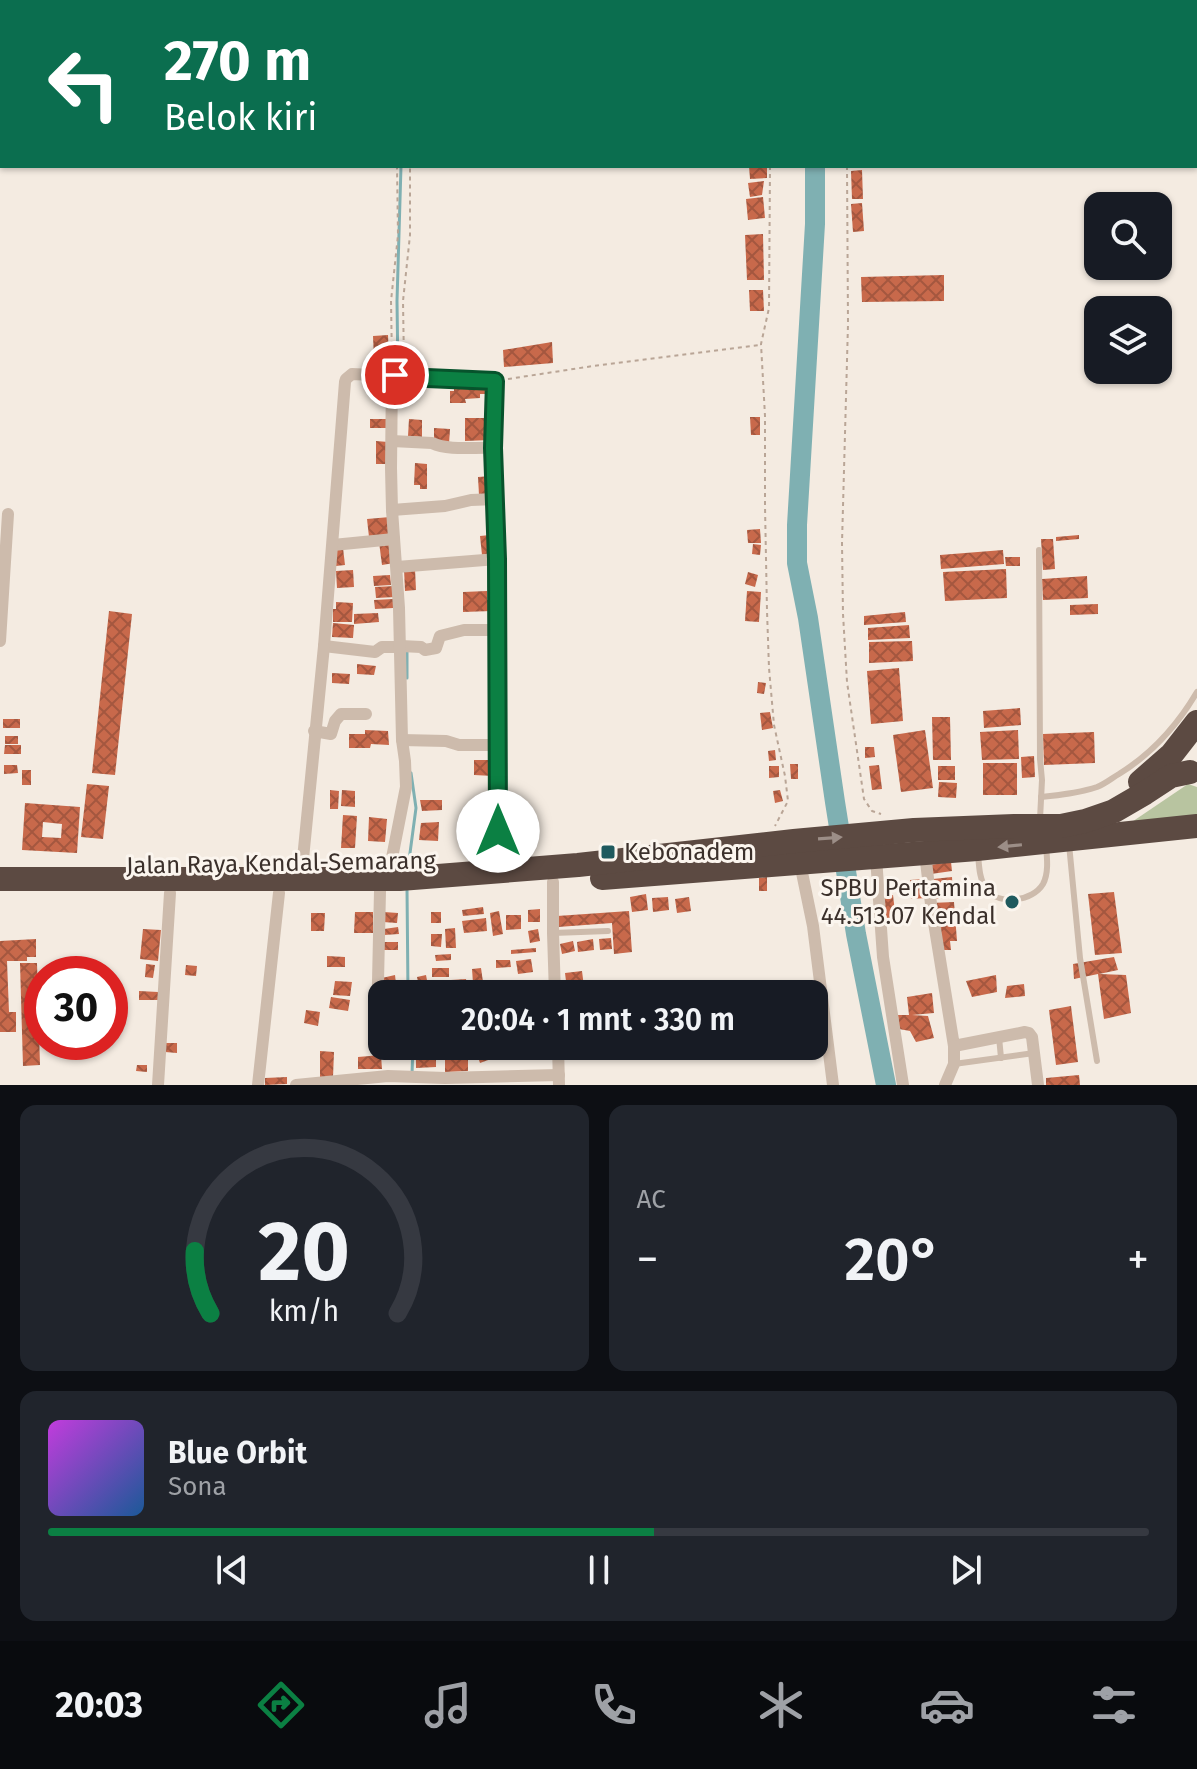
<!DOCTYPE html>
<html lang="id">
<head>
<meta charset="utf-8">
<style>
	:root { --surface:#171b24; --page:#20242c; --text:#f1f3f6; --muted:#9ea1a6; --line:#363941; --accent:#0b8043 }
	body { margin:0; font-family:"Fira Sans",sans-serif; background:var(--page); color:var(--text); height:100vh; display:flex; flex-direction:column; font-size:30px; white-space:nowrap }
	* { box-sizing:border-box; margin:0 }
	p { font-size:26px; color:var(--muted) }
	.icon { flex:none; width:44px; height:44px; fill:none; stroke:currentColor; stroke-width:2; stroke-linecap:round; stroke-linejoin:round }
	.map { position:relative; height:1085px; overflow:hidden }
	.drawer { display:flex; flex-direction:column; gap:20px; padding:20px; background:#0d0f14; flex:1 }
	.drawer>* { flex:none }
	.guide { position:absolute; left:0px; top:0px; width:1198px; height:168px; box-shadow:0 2px 6px #0004; background:#0b6e4f; color:#fff; overflow:hidden }
	.fabs { position:absolute; left:1084px; top:192px; display:grid; gap:16px }
	.fabs a { display:grid; place-items:center; width:88px; height:88px; border-radius:16px; background:var(--surface); box-shadow:0 2px 6px #0004; font-size:40px }
	.speed { position:absolute; left:24px; top:956px; display:flex; gap:16px; font-size:40px; font-weight:700; text-align:center }
	.speed>* { display:grid; place-content:center; width:104px; height:104px; border-radius:50%; background:var(--surface); box-shadow:0 2px 6px #0004; line-height:1 }
	.speed .limit { border:12px solid #d22; background:#fff; color:#111 }
	.pin { position:absolute; display:grid; place-items:center; width:68px; height:68px; color:#fff; margin:-34px; border:4px solid #fff; border-radius:50%; box-shadow:0 2px 8px #0007 }
	.me { position:absolute; width:88px; margin:-44px; rotate:0deg; stroke-linejoin:round; filter:drop-shadow(0 0 6px #0008) }
	.turn { display:flex; align-items:center; gap:28px; height:168px; padding:0 32px; font-size:36px }
	.turn .icon { width:104px; height:104px; stroke-width:2.5 }
	.turn b { display:block; font-size:56px; line-height:68px }
	.big { font-size:60px; font-weight:600; line-height:1.1 }
	.drawer .card { flex:1; display:flex; flex-direction:column; justify-content:center; gap:12px; min-width:0; padding:0 28px; border-radius:16px; background:var(--page) }
	.drawer .dial { align-items:center; gap:0 }
	.dial svg { height:208px; overflow:visible; fill:none; stroke:var(--line); stroke-width:7; stroke-linecap:round; text-anchor:middle }
	.dial text { fill:var(--text); stroke:none }
	.song { display:flex; align-items:center; gap:24px }
	.cover { width:96px; height:96px; border-radius:12px; background:linear-gradient(135deg,hsl(290 70% 55%),hsl(210 70% 35%)) }
	.played { height:8px; border-radius:4px; background:linear-gradient(90deg,var(--accent) 55%,var(--line) 55%) }
	.keys { display:flex; justify-content:space-around; direction:ltr }
	.heat { display:flex; justify-content:space-between; align-items:center; font-size:44px; direction:ltr }
	.drawer .tiles { flex:1; display:grid; gap:20px; grid-template-columns:1fr 1fr }
	.card:last-child { grid-column:span 2 }
	.trip { position:absolute; left:368px; top:980px; width:460px; height:80px; border-radius:16px; background:var(--surface); box-shadow:0 2px 6px #0004; font-weight:600; line-height:80px; text-align:center }
	.tabs { display:flex; height:128px; justify-content:space-around; align-items:center; background:#090b0e; color:var(--muted) }
	.tabs .icon { width:56px; height:56px }
	.tabs .selected { color:var(--accent) }
	.tabs b { font-size:36px; color:var(--text) }
	.map>svg:first-child { display:block }
</style>
</head>
<body>
<div class="map">
<svg width="1197" height="1085" viewBox="0 0 1197 1085">
	<defs>
		<pattern id="building-cross-hatch" width="8" height="8" patternUnits="userSpaceOnUse" patternTransform="scale(2)"><rect width="8" height="8" fill="#c8694b"/><path d="M0 0l8 8M0 8l8-8" fill="none" stroke="#a4573f"/></pattern>
	</defs>
	<rect width="100%" height="100%" fill="#f4ebe1"/>
	<polygon fill="#b8c4a0" points="1188,784 1197,787 1197,821 1120,830"/>
	<g fill="none" stroke-linecap="round" stroke-linejoin="round">
		<g stroke="#7fb0b2" stroke-width="3">
			<polyline points="402,0 402,2"/>
			<polyline points="398,374 397,301 401,166"/>
			<polyline points="407,649 407,678"/>
			<polyline points="408,868 416,808 411,773"/>
			<polyline points="407,888 408,994"/>
			<polyline points="412,1074 413,1046"/>
		</g>
		<g stroke="#7fb0b2" stroke-width="20">
			<polyline points="816,2 816,0"/>
			<polyline points="815,166 815,224 797,525 797,563 808,618 835,802 856,934 886,1085"/>
		</g>
	</g>
	<g fill="url(#building-cross-hatch)" fill-rule="evenodd">
		<polygon points="749,166 767,166 767,178 750,179"/>
		<polygon points="862,170 863,199 852,199 851,171"/>
		<polygon points="764,181 762,195 750,197 748,183"/>
		<polygon points="763,197 765,218 748,220 746,199"/>
		<polygon points="862,203 864,231 853,232 851,204"/>
		<polygon points="763,234 764,280 747,280 745,235"/>
		<polygon points="944,275 944,301 862,302 861,277"/>
		<polygon points="749,290 763,290 764,311 750,311"/>
		<polygon points="388,335 389,358 374,359 373,336"/>
		<polygon points="552,342 553,363 504,367 503,350"/>
		<polygon points="372,379 390,379 390,391 372,389"/>
		<polygon points="454,383 488,383 488,394 480,394 480,398 465,399 466,403 450,403 450,391 454,391"/>
		<polygon points="750,417 760,417 760,435 751,435"/>
		<polygon points="465,418 489,418 490,440 465,441"/>
		<rect x="370" y="419" width="18" height="9"/>
		<polygon points="409,419 422,420 422,437 408,436"/>
		<polygon points="434,428 450,429 449,444 434,443"/>
		<polygon points="376,441 388,442 388,464 376,464"/>
		<polygon points="415,463 427,464 427,489 420,489 420,485 414,485"/>
		<polygon points="491,476 492,494 479,495 478,477"/>
		<polygon points="390,517 391,535 369,537 367,519"/>
		<polygon points="760,529 761,543 748,543 747,530"/>
		<polygon points="490,535 492,555 482,555 480,536"/>
		<polygon points="1079,535 1079,539 1056,541 1056,537"/>
		<polygon points="1041,539 1053,539 1055,569 1043,570"/>
		<polygon points="392,541 394,563 382,565 379,542"/>
		<polygon points="753,544 761,545 760,555 752,554"/>
		<polygon points="343,548 345,565 336,566 335,549"/>
		<polygon points="1003,550 1004,564 941,569 940,555"/>
		<polygon points="1005,557 1020,557 1020,566 1006,566"/>
		<polygon points="404,569 415,569 416,590 405,591"/>
		<polygon points="1006,569 1007,598 945,601 943,572"/>
		<polygon points="353,570 354,587 337,588 336,571"/>
		<polygon points="748,572 758,575 755,587 745,584"/>
		<polygon points="390,575 391,585 374,586 373,576"/>
		<polygon points="1087,576 1088,598 1043,600 1042,579"/>
		<polygon points="395,586 395,597 376,598 375,587"/>
		<polygon points="487,591 487,600 492,599 492,611 463,612 463,592"/>
		<polygon points="747,591 761,592 759,622 745,621"/>
		<polygon points="393,599 393,608 375,609 374,600"/>
		<polygon points="336,602 353,603 352,622 333,622 333,609 336,609"/>
		<polygon points="1098,604 1098,614 1070,615 1070,605"/>
		<polygon points="109,611 132,614 115,775 92,773"/>
		<polygon points="905,612 906,622 864,625 864,616"/>
		<polygon points="378,613 379,622 354,624 354,614"/>
		<polygon points="333,623 354,625 353,638 332,637"/>
		<polygon points="909,625 910,638 868,640 868,628"/>
		<polygon points="912,641 913,661 869,663 869,642"/>
		<polygon points="357,664 376,666 374,675 357,674"/>
		<polygon points="899,668 903,721 871,724 867,671"/>
		<polygon points="332,673 350,674 349,684 332,683"/>
		<polygon points="758,682 766,683 764,694 757,693"/>
		<polygon points="1020,708 1021,725 984,728 983,711"/>
		<polygon points="770,712 773,728 762,730 760,713"/>
		<polygon points="932,717 950,717 951,760 933,760"/>
		<rect x="3" y="719" width="17" height="9"/>
		<polygon points="365,730 388,731 389,745 371,744 370,748 349,748 349,734 365,734"/>
		<polygon points="925,730 933,788 901,792 893,735"/>
		<polygon points="1018,730 1019,759 982,760 980,732"/>
		<polygon points="1094,732 1095,763 1044,765 1043,734"/>
		<rect x="5" y="736" width="13" height="8"/>
		<polygon points="5,745 21,745 21,754 4,754"/>
		<polygon points="865,747 874,747 875,757 865,758"/>
		<polygon points="775,750 776,760 769,761 768,751"/>
		<polygon points="1034,756 1035,777 1022,778 1021,757"/>
		<polygon points="474,760 493,760 493,776 474,775"/>
		<rect x="983" y="763" width="34" height="32"/>
		<polygon points="790,764 798,764 798,779 791,779"/>
		<polygon points="4,765 17,765 18,773 4,774"/>
		<polygon points="879,765 882,789 872,790 869,766"/>
		<polygon points="769,766 779,766 779,777 769,778"/>
		<rect x="938" y="766" width="17" height="14"/>
		<rect x="22" y="770" width="9" height="15"/>
		<polygon points="939,782 957,783 956,798 938,797"/>
		<polygon points="87,784 109,786 103,839 81,837"/>
		<polygon points="330,790 339,791 338,809 330,809"/>
		<polygon points="342,790 355,791 355,807 341,806"/>
		<polygon points="780,790 783,801 775,803 773,791"/>
		<polygon points="420,800 442,800 442,810 422,811"/>
		<path d="M 25,803 L 80,807 L 77,853 L 22,850 ZM 43,822 L 62,824 L 61,838 L 42,837 Z"/>
		<polygon points="343,815 357,816 355,848 341,848"/>
		<polygon points="369,817 387,819 385,842 368,841"/>
		<polygon points="439,822 438,841 419,840 421,823"/>
		<polygon points="951,862 952,871 931,874 930,865"/>
		<polygon points="767,877 767,891 759,891 759,878"/>
		<polygon points="952,877 953,897 934,899 933,879"/>
		<polygon points="925,879 926,898 911,899 910,880"/>
		<polygon points="1114,892 1122,953 1095,955 1088,894"/>
		<polygon points="646,894 648,910 632,912 630,897"/>
		<polygon points="874,895 893,895 896,921 876,922"/>
		<polygon points="668,897 669,910 653,912 652,898"/>
		<polygon points="689,897 691,911 677,913 675,899"/>
		<polygon points="954,902 957,941 950,941 951,950 944,950 931,903"/>
		<polygon points="483,907 484,914 463,916 462,910"/>
		<polygon points="540,909 540,922 528,922 528,910"/>
		<polygon points="499,911 503,934 493,936 490,913"/>
		<polygon points="629,911 632,952 614,954 612,923 558,927 557,916"/>
		<polygon points="355,912 373,912 373,933 354,933"/>
		<polygon points="384,912 398,913 397,923 383,922"/>
		<rect x="431" y="912" width="10" height="11"/>
		<polygon points="311,913 325,913 324,931 311,931"/>
		<polygon points="506,915 521,915 521,929 506,930"/>
		<polygon points="486,918 487,931 464,933 462,921"/>
		<polygon points="398,927 399,934 384,935 384,929"/>
		<polygon points="455,928 456,948 446,948 445,929"/>
		<polygon points="143,929 161,930 158,961 140,959"/>
		<polygon points="538,929 540,941 530,943 528,931"/>
		<polygon points="431,934 442,934 441,947 431,946"/>
		<polygon points="611,938 612,949 600,950 599,939"/>
		<polygon points="36,939 36,957 27,957 27,961 7,961 9,1012 16,1012 16,1032 0,1032 0,941"/>
		<polygon points="593,939 594,950 578,952 577,942"/>
		<polygon points="573,941 575,951 562,954 560,944"/>
		<polygon points="382,942 398,942 398,950 383,950"/>
		<polygon points="536,948 536,952 511,954 511,950"/>
		<polygon points="451,954 451,960 436,961 435,955"/>
		<polygon points="327,956 345,957 345,967 327,967"/>
		<polygon points="1114,957 1118,970 1099,974 1126,975 1131,1013 1104,1019 1098,974 1074,979 1073,964"/>
		<polygon points="531,959 533,972 518,974 516,961"/>
		<polygon points="496,960 510,960 511,967 496,968"/>
		<polygon points="20,963 37,963 40,1065 23,1066"/>
		<polygon points="146,964 155,965 153,978 145,977"/>
		<polygon points="186,965 197,966 196,976 185,975"/>
		<rect x="432" y="968" width="17" height="9"/>
		<polygon points="481,968 483,982 473,983 472,969"/>
		<polygon points="582,971 584,987 567,989 565,973"/>
		<polygon points="395,975 396,984 384,986 382,978"/>
		<polygon points="426,975 428,986 419,987 417,977"/>
		<polygon points="996,975 997,992 972,997 966,981"/>
		<polygon points="466,979 467,987 452,988 451,980"/>
		<polygon points="335,981 352,982 350,996 333,995"/>
		<polygon points="508,982 509,994 497,994 496,983"/>
		<rect x="515" y="982" width="26" height="12"/>
		<polygon points="1024,984 1025,996 1005,998 1007,986"/>
		<polygon points="139,991 158,992 158,1000 139,1000"/>
		<polygon points="932,993 934,1013 912,1015 928,1016 934,1038 916,1042 910,1031 899,1029 898,1015 909,1015 907,997"/>
		<polygon points="331,997 350,1000 348,1011 329,1008"/>
		<polygon points="1071,1006 1078,1062 1056,1065 1049,1010"/>
		<polygon points="306,1010 320,1012 318,1026 304,1023"/>
		<polygon points="165,1043 177,1043 177,1053 165,1052"/>
		<polygon points="417,1046 433,1046 434,1052 417,1053"/>
		<polygon points="497,1046 508,1046 510,1054 499,1056"/>
		<polygon points="519,1046 539,1046 540,1049 519,1049"/>
		<polygon points="568,1046 590,1046 590,1053 568,1054"/>
		<polygon points="487,1047 491,1059 480,1063 476,1051"/>
		<polygon points="320,1051 334,1052 333,1077 320,1078"/>
		<polygon points="381,1055 382,1069 358,1069 358,1057"/>
		<polygon points="436,1058 436,1067 416,1068 416,1059"/>
		<polygon points="445,1059 468,1059 468,1071 445,1072"/>
		<polygon points="137,1065 147,1065 147,1072 136,1071"/>
		<polygon points="1079,1075 1080,1085 1046,1085 1046,1078"/>
		<polygon points="287,1077 287,1084 265,1085 265,1078"/>
	</g>
	<g fill="none" stroke-linecap="round" stroke-linejoin="round">
		<g stroke="#b9a596" stroke-width="2" stroke-dasharray="4 4" stroke-linecap="butt">
			<polyline points="409,0 409,2"/>
			<polyline points="852,0 852,2"/>
			<polyline points="397,2 397,0"/>
			<polyline points="771,2 771,0"/>
			<polyline points="947,2 1084,2"/>
			<polyline points="1196,5 1197,5"/>
			<polyline points="770,166 769,308 761,344 765,416 765,506 767,611 769,668 774,725 785,776 788,801 775,826"/>
			<polyline points="847,166 848,324 842,543 843,614 847,682 864,799 872,811 881,814"/>
			<polyline points="392,361 391,301 398,235 397,166"/>
			<polyline points="404,364 403,301 410,235 410,166"/>
			<polyline points="508,379 593,366 760,345"/>
		</g>
		<g stroke="#cdbbac" stroke-width="6">
			<polyline points="1039,550 1040,759 1042,780 1040,819"/>
			<path d="M 1041,797 C 1060,795 1079,793 1097,787 C 1105,784 1112,778 1119,774 C 1153,753 1177,726 1197,692"/>
			<polyline points="1069,844 1080,958 1097,1061"/>
			<path d="M 978,853 C 979,865 979,880 987,890 C 1000,906 1033,901 1043,884 C 1049,873 1047,857 1046,846"/>
			<polyline points="553,933 608,931"/>
			<polyline points="999,1037 1001,1058"/>
			<polyline points="954,1064 1034,1053"/>
		</g>
		<g stroke="#cdbbac" stroke-width="12">
			<path d="M 392,441 L 432,443 C 449,451 474,447 493,448"/>
			<polyline points="392,510 445,506 471,500 496,499"/>
			<polyline points="333,545 394,539"/>
			<polyline points="397,567 497,559"/>
			<polyline points="0,641 8,514"/>
			<polyline points="324,646 375,652 382,647 401,647"/>
			<polyline points="401,646 421,647 425,650 436,648 440,636 464,630 496,630"/>
			<polyline points="314,731 331,734 335,721 341,714 366,714"/>
			<polyline points="402,740 446,741 459,745 498,745"/>
			<polyline points="925,853 931,904 954,1046 1025,1032 1029,1033 1032,1037 1038,1085"/>
			<polyline points="876,857 883,957 903,1085"/>
			<polyline points="800,863 813,926 833,1085"/>
			<polyline points="388,878 406,787 405,761 402,740 399,608 392,510 391,468 392,374"/>
			<polyline points="301,879 324,646 345,382 346,379 352,374 495,381 493,448 497,559 498,872"/>
			<polyline points="553,882 553,933 555,994"/>
			<polyline points="377,1027 380,891"/>
			<polyline points="558,1046 559,1085"/>
			<polyline points="158,1085 170,893"/>
			<polyline points="258,1085 279,893"/>
			<polyline points="296,1085 388,1076 445,1078 559,1075"/>
			<polyline points="945,1085 954,1064 954,1046"/>
		</g>
		<g stroke="#5c4a42" stroke-width="24">
			<polyline points="1140,782 1172,754 1197,722"/>
			<polyline points="602,878 977,849 1197,826"/>
			<polyline points="0,879 400,879 578,865 794,841 914,830 1014,826 1061,826 1085,821 1114,811 1145,793 1171,776 1190,772"/>
		</g>
	</g>
	<defs><path id="oneway-solid" d="M-6-.8H1V-3.2L6.5 0L1 3.2V.8H-6Z" transform="scale(2)"/></defs>
	<g fill="#9c8e87">
		<use href="#oneway-solid" transform="translate(830 838) rotate(-4)"/>
		<use href="#oneway-solid" transform="translate(1010 846) rotate(174)"/>
	</g>
	<g fill="none" stroke-linecap="round" stroke-linejoin="round">
		<g stroke="#07532c" stroke-width="20">
			<polyline id="route" points="395,375 404,377 495,381 493,448 497,559 498,831"/>
		</g>
		<use href="#route" stroke="#0b8043" stroke-width="14"/>
	</g>
	<g fill="#1f5a5e" stroke="#fbf5ee" stroke-width="3">
		<rect x="600" y="844" width="16" height="16" rx="4"/>
		<circle cx="1012" cy="902" r="8"/>
	</g>
	<g text-anchor="middle" dominant-baseline="central" stroke-width="6" stroke-linejoin="round" paint-order="stroke">
		<g font-size="24" fill="#3b302b" stroke="#fbf5ee" text-anchor="start">
			<text x="624" y="852">Kebonadem</text>
			<text x="996" y="888" text-anchor="end">SPBU Pertamina<tspan x="996" dy="28">44.513.07 Kendal</tspan></text>
		</g>
		<g font-size="24" fill="#3b302b" stroke="#fbf5ee">
			<text transform="translate(281 863) rotate(-1)">Jalan Raya Kendal-Semarang</text>
		</g>
	</g>
</svg>
<div class="fabs">
<a><svg class="icon" aria-label="search" viewBox="0 0 24 24"><circle cx="10" cy="10" r="6"/><path d="M15 15l6 6"/></svg></a>
<a><svg class="icon" aria-label="layers" viewBox="0 0 24 24"><path d="M12 4l9 5-9 5-9-5zM3 14l9 5 9-5"/></svg></a>
</div>
<div class="speed"><div class="limit">30</div></div>
<div class="pin" style="left:395px;top:375px;background:#d93025"><svg class="icon" aria-label="arrive" viewBox="0 0 24 24"><path d="M6 21V4h12l-3 4 3 4H6"/></svg></div>
<svg class="me" style="left:498px;top:831px" viewBox="-20 -20 40 40"><circle r="19" fill="#fff"/><path d="M0-13L10 11 0 6-10 11z" fill="#0b8043"/></svg>
<div class="trip">20:04 · 1 mnt · 330 m</div>
<div class="guide">
<div class="turn"><svg class="icon" aria-label="left" viewBox="0 0 24 24"><path d="M17 20v-9H6M10 6l-5 5 5 5"/></svg><div><b>270 m</b>Belok kiri</div></div>
</div>
</div>
<section class="drawer">
<div class="tiles">
<div class="card dial"><svg viewBox="0 0 100 80">
<path d="M14 69A42 42 0 1 1 86 69"/>
<path d="M14 69A42 42 0 0 1 8 45" stroke="#0b8043"/>
<text x="50" y="56" font-size="32" font-weight="700">20</text>
<text x="50" y="72" font-size="11">km/h</text>
</svg></div>
<div class="card"><p>AC</p>
<div class="heat"><a>−</a><b class="big">20°</b><a>+</a></div>
</div>
<div class="card">
<div class="song"><i class="cover"></i><div><b>Blue Orbit</b><p>Sona</p></div></div>
<div class="played"></div>
<div class="keys"><svg class="icon" aria-label="previous" viewBox="0 0 24 24"><path d="M18 5L8 12l10 7zM5 5v14"/></svg><svg class="icon" aria-label="pause" viewBox="0 0 24 24"><path d="M8 5v14M16 5v14"/></svg><svg class="icon" aria-label="next" viewBox="0 0 24 24"><path d="M6 5l10 7-10 7zM19 5v14"/></svg></div>
</div>
</div>
</section>
<nav class="tabs">
<b>20:03</b>
<svg class="icon selected" aria-label="directions" viewBox="0 0 24 24"><path d="M12 3l9 9-9 9-9-9zM9 14v-3h6M13 9l2 2-2 2"/></svg>
<svg class="icon" aria-label="music" viewBox="0 0 24 24"><path d="M9 18V5l10-2v13"/><circle cx="6" cy="18" r="3"/><circle cx="16" cy="16" r="3"/></svg>
<svg class="icon" aria-label="phone" viewBox="0 0 24 24"><path d="M5 4h4l2 5-3 2q2 4 5 5l2-3 5 2v4C11 20 4 13 5 4z"/></svg>
<svg class="icon" aria-label="climate" viewBox="0 0 24 24"><path d="M12 3v18M4 7l16 10M4 17L20 7"/></svg>
<svg class="icon" aria-label="car" viewBox="0 0 24 24"><path d="M5 17H2v-5l4-1 3-4h7l3 4 3 1v5h-3M9 17h6M6 11h13"/><circle cx="7" cy="17" r="2"/><circle cx="17" cy="17" r="2"/></svg>
<svg class="icon" aria-label="filters" viewBox="0 0 24 24"><path d="M4 7h16M4 17h16"/><circle cx="9" cy="7" r="2"/><circle cx="15" cy="17" r="2"/></svg>
</nav>
</body>
</html>
